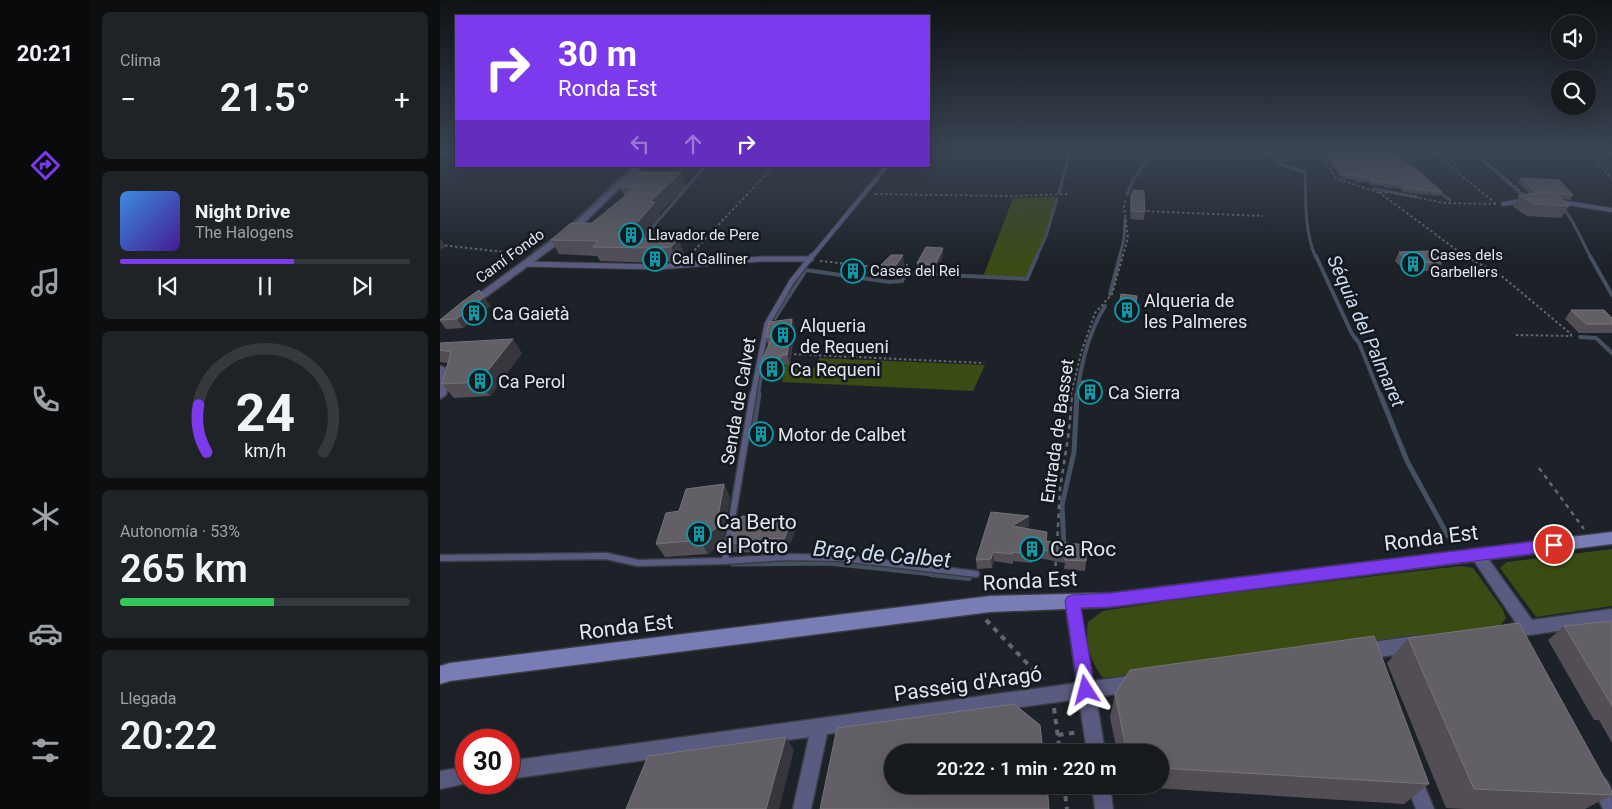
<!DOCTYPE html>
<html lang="es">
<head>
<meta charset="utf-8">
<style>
	:root { --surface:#161a1e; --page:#1f2327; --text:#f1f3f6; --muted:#9ea1a4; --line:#35383c; --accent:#7c3aed }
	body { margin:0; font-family:Roboto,sans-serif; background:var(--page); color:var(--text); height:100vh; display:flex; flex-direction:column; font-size:19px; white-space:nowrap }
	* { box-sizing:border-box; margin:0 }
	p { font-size:16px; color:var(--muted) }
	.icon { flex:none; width:28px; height:28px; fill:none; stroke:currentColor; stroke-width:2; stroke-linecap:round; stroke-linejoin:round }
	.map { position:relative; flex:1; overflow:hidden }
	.panel { display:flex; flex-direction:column; gap:12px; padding:12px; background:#0c0e10; width:350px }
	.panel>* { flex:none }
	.guide { position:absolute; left:15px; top:15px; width:475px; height:152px; border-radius:0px; box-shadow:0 5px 20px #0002,0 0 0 1px var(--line); background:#7c3aed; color:#fff; overflow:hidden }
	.fabs { position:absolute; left:1111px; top:15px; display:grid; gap:10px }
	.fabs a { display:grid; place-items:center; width:45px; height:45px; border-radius:50%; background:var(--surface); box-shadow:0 5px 20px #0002,0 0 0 1px var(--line); font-size:25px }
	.speed { position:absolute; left:15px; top:729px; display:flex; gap:10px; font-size:25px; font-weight:700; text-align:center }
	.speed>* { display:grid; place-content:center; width:65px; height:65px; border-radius:50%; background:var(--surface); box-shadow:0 5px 20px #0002,0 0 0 1px var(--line); line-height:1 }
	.speed .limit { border:8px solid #d22; background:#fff; color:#111 }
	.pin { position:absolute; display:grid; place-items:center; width:42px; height:42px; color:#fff; margin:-21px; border:2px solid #fff; border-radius:50%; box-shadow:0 1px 5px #0007 }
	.me { position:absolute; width:55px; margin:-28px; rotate:351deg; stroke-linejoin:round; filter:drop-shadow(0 0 4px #0008) }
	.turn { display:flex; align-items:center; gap:18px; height:105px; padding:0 20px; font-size:22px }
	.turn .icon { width:65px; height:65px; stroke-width:2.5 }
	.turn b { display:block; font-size:35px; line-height:42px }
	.lanes { display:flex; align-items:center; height:48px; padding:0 20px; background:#0003; justify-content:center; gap:25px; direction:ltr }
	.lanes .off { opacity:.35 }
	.big { font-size:38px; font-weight:600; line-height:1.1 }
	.panel .widget { flex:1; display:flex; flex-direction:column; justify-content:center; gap:8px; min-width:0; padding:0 18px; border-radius:8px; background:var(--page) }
	.panel .dial { align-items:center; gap:0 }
	.dial svg { height:130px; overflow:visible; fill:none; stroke:var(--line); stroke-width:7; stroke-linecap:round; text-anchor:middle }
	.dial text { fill:var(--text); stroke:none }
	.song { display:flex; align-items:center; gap:15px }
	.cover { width:60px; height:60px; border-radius:8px; background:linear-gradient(135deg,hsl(210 70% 55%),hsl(260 70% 35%)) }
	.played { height:5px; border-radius:2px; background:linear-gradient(90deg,var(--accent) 60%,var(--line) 60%) }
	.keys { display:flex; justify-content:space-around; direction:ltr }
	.heat { display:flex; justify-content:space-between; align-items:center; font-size:28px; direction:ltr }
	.charge { height:8px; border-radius:4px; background:linear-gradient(90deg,#34c759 53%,var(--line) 0) }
	.trip { position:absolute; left:444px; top:744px; width:285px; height:50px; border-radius:25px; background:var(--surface); box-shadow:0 5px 20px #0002,0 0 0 1px var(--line); font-weight:600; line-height:50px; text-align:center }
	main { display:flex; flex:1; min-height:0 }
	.tab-bar { display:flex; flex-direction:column; width:90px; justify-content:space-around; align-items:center; background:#090a0c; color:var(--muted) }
	.tab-bar .icon { width:35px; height:35px }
	.tab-bar .current { color:var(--accent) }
	.tab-bar b { font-size:22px; color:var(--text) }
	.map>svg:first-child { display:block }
</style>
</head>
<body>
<main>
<nav class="tab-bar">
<b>20:21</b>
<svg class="icon current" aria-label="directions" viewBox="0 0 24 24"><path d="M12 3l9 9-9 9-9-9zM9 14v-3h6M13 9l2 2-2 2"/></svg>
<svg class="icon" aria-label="music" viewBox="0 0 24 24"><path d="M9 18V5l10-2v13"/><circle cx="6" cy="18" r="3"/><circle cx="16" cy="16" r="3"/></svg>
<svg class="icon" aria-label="phone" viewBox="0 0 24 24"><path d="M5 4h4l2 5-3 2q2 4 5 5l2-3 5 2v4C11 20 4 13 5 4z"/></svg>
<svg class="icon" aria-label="climate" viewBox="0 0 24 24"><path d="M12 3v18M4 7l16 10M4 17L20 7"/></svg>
<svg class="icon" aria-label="car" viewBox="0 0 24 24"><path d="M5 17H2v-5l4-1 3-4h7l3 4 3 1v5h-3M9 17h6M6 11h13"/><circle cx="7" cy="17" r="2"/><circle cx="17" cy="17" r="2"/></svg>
<svg class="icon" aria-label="filters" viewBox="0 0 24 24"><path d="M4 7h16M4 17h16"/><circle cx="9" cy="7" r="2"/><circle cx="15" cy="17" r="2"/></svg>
</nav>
<section class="panel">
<div class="widget"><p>Clima</p>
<div class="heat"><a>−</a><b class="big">21.5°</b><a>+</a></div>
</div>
<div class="widget">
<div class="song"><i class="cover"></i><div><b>Night Drive</b><p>The Halogens</p></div></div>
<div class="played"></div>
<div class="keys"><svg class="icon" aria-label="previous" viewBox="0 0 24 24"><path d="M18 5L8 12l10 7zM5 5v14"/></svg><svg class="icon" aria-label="pause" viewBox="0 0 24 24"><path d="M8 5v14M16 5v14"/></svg><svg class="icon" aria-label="next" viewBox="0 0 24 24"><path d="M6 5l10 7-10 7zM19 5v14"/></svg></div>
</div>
<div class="widget dial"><svg viewBox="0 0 100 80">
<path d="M14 69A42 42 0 1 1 86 69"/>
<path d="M14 69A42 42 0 0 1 9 40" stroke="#7c3aed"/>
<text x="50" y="56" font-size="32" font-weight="700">24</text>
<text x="50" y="72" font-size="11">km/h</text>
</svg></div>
<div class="widget"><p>Autonomía · 53%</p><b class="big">265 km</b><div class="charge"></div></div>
<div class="widget"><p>Llegada</p><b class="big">20:22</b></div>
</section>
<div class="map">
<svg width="1172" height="809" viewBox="0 0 1172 809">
	<rect width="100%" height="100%" fill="#1d2228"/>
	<g fill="#3a4c14">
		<path d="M 616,197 C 610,219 601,260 586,278 L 543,277 L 573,198 Z"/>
		<polygon points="379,358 545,365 533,391 342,382 346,359 349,359 350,368 371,370 378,365"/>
		<polygon points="1172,549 1172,606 1096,617 1060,568 1067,562"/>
		<path d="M 1021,566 L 1033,568 L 1062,608 L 1066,618 L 1058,628 L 676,679 L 662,677 C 649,657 645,646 648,622 L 663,611 L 755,597 Z"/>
	</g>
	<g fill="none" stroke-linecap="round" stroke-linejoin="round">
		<g stroke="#455061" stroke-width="3">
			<path d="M 827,151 L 840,164 L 865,172 C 866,201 864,231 876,258"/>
			<polyline points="951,151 974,170"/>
			<polyline points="1032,151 1086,198"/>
			<polyline points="0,154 6,151"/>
			<polyline points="934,189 977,197"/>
			<polyline points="997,190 1010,200"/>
			<polyline points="619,193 630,151"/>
			<polyline points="687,195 693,180 707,161"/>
			<path d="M 1122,207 C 1135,221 1141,240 1151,258"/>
			<polyline points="130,226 194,166"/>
			<polyline points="200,242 265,166"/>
			<polyline points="95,252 116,237"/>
			<polyline points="596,258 606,236 617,199"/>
			<polyline points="679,258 684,239 685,219"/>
		</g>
		<g stroke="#455061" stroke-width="4">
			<polyline points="876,256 912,334 919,343 940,395"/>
			<polyline points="1150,256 1172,295"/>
			<polyline points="670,294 680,256"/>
			<polyline points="335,318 366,270 449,282 462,281 466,273 587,279 597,256"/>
			<polyline points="1140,337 1156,338 1172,353"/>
			<polyline points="318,395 324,358"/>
			<path d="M 637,395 C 641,364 648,333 665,306"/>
		</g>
		<g stroke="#455061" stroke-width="5">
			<polyline points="940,394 967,461 1008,536"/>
			<polyline points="314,426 319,394"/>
			<polyline points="624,547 622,505 634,452 637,394"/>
			<polyline points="292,564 388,563 503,575"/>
		</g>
		<polyline stroke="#455061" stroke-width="6" points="491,574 529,578"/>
		<g stroke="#393d43" stroke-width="5.5">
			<g id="service-far2">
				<polyline points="1120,202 1172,210"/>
				<polyline points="1063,204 1081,201"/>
				<polyline points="371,258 447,166"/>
			</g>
		</g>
		<g stroke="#393d43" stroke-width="7">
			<g id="service-far1">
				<polyline points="85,264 219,267 321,259 371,259"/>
				<polyline points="313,395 327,324 352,281 372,256"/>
			</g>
		</g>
		<g stroke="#393d43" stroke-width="9">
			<g id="service">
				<polyline points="0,558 166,556 198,563 285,561 346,557 402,558 536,574"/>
				<polyline points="285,561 313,394"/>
			</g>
		</g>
		<g stroke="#393d43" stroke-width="3">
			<g id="minor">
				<polygon points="195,166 202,166 137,230 35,305 29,305 29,301 131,226"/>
				<polygon points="0,366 4,367 10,379 6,395 0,399"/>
				<polygon points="1037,548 1042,550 1092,620 1172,609 1172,623 1068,638 1063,636 1060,631 1063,626 1076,623 1032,558 1030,554 1032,550"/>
				<polygon points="632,594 637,596 639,601 653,681 696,675 702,677 704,683 702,689 696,691 656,697 665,752 647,752 639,699 387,734 371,809 353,809 369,737 69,779 69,761 637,683 625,601 627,596"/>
				<polygon points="976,636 982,639 984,644 982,649 976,652 925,659 919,656 917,651 919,646 925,643"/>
				<polygon points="26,767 26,782 32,782 0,789 0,771"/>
				<polygon points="973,769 979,772 994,809 976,809 964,778 967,772"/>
				<path d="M 1160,775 C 1172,781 1172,795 1172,809 L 1163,809 L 1151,784 L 1154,778 Z"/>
				<polygon points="652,785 670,785 673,809 655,809"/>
			</g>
		</g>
		<g stroke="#393d43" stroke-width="3">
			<polygon id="secondary" points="1172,532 1172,544 671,607 550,612 10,681 0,684 0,666 10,663 550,596 671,593"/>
		</g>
		<g stroke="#64686e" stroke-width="2" stroke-dasharray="2.5 2.5" stroke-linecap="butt">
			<polyline points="711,151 711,154"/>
			<polyline points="881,151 880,155 897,179 940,193"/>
			<polyline points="992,151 1055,203"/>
			<polyline points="1036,153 1083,193"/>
			<polyline points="1158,163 1172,179"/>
			<polyline points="435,194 573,196 627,194"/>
			<polyline points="1056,204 1005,203 949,192 940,193 1026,257 1058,273 1131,334 1131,336 1076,335"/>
			<polyline points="702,211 823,216"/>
			<polyline points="0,245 83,254"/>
			<polyline points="251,254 334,166"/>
			<polyline points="997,257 1026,257"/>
			<polyline points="380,261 444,268"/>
			<polyline points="461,265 468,265"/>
			<polyline points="349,354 544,363"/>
			<polyline points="631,395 641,353 655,313 672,294 688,238 684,207 686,198"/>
		</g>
		<g stroke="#64686e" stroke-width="2.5" stroke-dasharray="4.5 4.5" stroke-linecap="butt">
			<polyline points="1099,468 1144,529"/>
			<polyline points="617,545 620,489 629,431 632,394"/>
			<polyline points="615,575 616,558"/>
		</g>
		<g stroke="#64686e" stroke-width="4" stroke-dasharray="5.5 5.5" stroke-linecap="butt">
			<polyline points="614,587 615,574"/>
			<polyline points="546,620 604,681"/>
			<polyline points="614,708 620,752"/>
			<polyline points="618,735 639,732"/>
			<polyline points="624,785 627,809"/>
		</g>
		<use href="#service-far2" stroke="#5a5b80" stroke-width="4"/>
		<use href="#service-far1" stroke="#5a5b80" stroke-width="5"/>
		<use href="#service" stroke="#5a5b80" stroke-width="6"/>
		<use href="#minor" fill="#5a5b80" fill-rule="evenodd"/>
		<use href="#secondary" fill="#7a7cb6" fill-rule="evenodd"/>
	</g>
	<g fill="#534e56">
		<polygon points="886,152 968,167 1002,192 1000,196 963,192 959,188 946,188 944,186 931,185 928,182 916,182 913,179 903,179 885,156"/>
		<polygon points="241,172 246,186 219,213 220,216 202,238 238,239 244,254 237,261 219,263 160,261 157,256 119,254 111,240 152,223 185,197 180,187"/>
		<polygon points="1081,178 1133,195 1130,200 1122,199 1129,206 1121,218 1087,216 1073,207 1079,195 1090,194 1078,183"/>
		<polygon points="691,194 705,212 704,220 690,219"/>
		<polygon points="503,248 503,256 496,273 478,272 477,263"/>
		<polygon points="959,252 1002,262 998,271 965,271 955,261"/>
		<polygon points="451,255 465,268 458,278 443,278 441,265"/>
		<polygon points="697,296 694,318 678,316 679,307"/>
		<polygon points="44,297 50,306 23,328 6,329 0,321 0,319"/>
		<polygon points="1131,310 1172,318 1172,333 1139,333 1125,319"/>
		<polygon points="352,319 355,328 350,364 344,365 344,368 325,370 322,361 328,345 326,337"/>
		<polygon points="0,343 82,353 50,396 14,398 2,384 8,363 0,362"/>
		<polygon points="640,392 659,394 659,398 640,396"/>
		<polygon points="327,426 328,430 326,442 313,443 311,439"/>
		<polygon points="284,484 290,498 283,542 268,554 225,557 216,544 239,511"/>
		<polygon points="589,516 589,526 584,528 607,541 646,561 645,571 624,569 625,563 593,557 592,563 573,561 573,564 554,561 552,568 537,569 536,560"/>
		<polygon points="352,520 356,529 348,548 332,547 329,553 293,552 288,543"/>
		<polygon points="1172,621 1172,743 1159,720 1154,720 1108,640 1124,626"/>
		<polygon points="968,638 1172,792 1172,795 1145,809 1025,809 1006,808 947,663"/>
		<polygon points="675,694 989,784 964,804 683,786 683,785 720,785 720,752 677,752 670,717"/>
	</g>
	<g fill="#37363d">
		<polygon points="241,172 246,186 219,213 220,216 194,248 184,238 210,202"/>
		<polygon points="0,238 6,247 0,250"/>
		<polygon points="238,239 244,254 237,261 231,247"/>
		<polygon points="503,248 503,256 496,273 495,265"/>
		<polygon points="463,255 465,268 458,278 456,265"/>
		<polygon points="44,297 50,306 23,328 17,319"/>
		<polygon points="352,319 355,328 350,364 347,355"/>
		<polygon points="73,339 82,353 50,396 39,382"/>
		<polygon points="341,355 344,365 344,368 341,359"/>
		<polygon points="327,426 328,430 326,442 324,437"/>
		<polygon points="284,484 290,498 283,542 268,554 260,540"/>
		<polygon points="589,516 589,526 572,536 572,526"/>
		<polygon points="352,520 356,529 348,548 344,539"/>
		<polygon points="328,538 332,547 329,553 325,544"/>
		<polygon points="593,548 593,557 592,563 592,554"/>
		<polygon points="553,552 554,561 552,568 551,559"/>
		<polygon points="346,737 354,750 339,809 326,809"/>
	</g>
	<g fill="#625f66" stroke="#76747b">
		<polygon points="886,152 955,153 968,167 974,167 1002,192 964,188 960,184 948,184 946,182 933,182 929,178 918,178 914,175 904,175"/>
		<polygon points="198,172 241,172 210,202 215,202 184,238 238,239 231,247 212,248 153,247 158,241 111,240 131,223 152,223 196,187 180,187"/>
		<polygon points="1081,178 1119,180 1133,195 1117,194 1108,192 1096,192"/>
		<polygon points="693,190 704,191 705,212 691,211 691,194 693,194"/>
		<polygon points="1108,192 1116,193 1129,206 1094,204 1079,195"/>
		<polygon points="486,247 503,248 495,265 477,263"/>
		<polygon points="993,251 1002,262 969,263 959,252"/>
		<polygon points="451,255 463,255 456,265 441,265"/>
		<polygon points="39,290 44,297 17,319 0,320 22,302"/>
		<polygon points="681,294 697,296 695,309 679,307"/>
		<polygon points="1131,310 1164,310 1172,318 1172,324 1146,324"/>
		<polygon points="352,319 347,355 341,355 341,359 322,361 332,337 326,337 329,322"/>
		<polygon points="73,339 39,382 2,384 11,352 0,350 0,343"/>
		<polygon points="642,381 660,383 659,394 640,392"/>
		<polygon points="327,426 324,437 311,439 314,427"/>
		<polygon points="284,484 276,528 260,540 216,544 226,513 239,511 246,489"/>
		<polygon points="551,512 589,516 572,526 607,532 606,541 647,545 646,561 625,560 625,554 593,548 592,554 573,552 573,554 553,552 551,559 536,560"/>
		<polygon points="302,516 352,520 344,539 328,538 325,544 288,543"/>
		<polygon points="1172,621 1172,706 1124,626"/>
		<polygon points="1079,623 1172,792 1172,795 1034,789 968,638"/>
		<polygon points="934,636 989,784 720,768 720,752 687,752 675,694 690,670"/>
		<polygon points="574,704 600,725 603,752 452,752 452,785 607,785 609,809 380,809 397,728"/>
		<polygon points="346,737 326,809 186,809 208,756"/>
	</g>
	<linearGradient id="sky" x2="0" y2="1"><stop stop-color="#101316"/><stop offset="0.57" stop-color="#3a4453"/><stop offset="1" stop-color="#3a4453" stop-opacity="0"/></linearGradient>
	<rect width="1172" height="265" fill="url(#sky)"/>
	<polygon fill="#7c3aed" stroke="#51269a" points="1114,539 1119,541 1121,545 1119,549 1114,551 671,607 641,608 655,690 652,696 646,698 640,696 638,690 625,601 627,597 632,595 671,593"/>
	<defs>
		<g id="building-ring" transform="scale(1.25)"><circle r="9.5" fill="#14181f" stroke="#0f9aa8" stroke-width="1.5"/><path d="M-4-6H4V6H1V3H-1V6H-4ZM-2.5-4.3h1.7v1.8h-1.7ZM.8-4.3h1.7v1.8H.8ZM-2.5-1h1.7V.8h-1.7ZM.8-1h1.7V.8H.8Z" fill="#0f9aa8"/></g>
	</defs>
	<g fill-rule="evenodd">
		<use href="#building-ring" x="191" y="235"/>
		<use href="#building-ring" x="215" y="259"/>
		<use href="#building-ring" x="973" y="264"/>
		<use href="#building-ring" x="413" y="271"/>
		<use href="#building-ring" x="687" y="310"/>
		<use href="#building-ring" x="34" y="313"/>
		<use href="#building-ring" x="343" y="335"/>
		<use href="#building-ring" x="332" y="369"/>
		<use href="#building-ring" x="40" y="381"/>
		<use href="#building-ring" x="650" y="392"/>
		<use href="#building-ring" x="321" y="434"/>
		<use href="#building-ring" x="259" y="534"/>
		<use href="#building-ring" x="592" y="549"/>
	</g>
	<g text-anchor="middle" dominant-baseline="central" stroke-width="5" stroke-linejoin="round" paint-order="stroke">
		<g font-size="15" fill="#e3e6eb" stroke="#14181f" text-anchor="start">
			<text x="208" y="235">Llavador de Pere</text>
			<text x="990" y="255">Cases dels<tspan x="990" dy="17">Garbellers</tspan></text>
			<text x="232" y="259">Cal Galliner</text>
			<text x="430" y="271">Cases del Rei</text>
		</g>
		<g font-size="15" fill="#e3e6eb" stroke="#14181f">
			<text transform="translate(70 256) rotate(-36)">Camí Fondo</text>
		</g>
		<g font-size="18" fill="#e3e6eb" stroke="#14181f" text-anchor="start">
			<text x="704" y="300">Alqueria de<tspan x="704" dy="21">les Palmeres</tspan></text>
			<text x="52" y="313">Ca Gaietà</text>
			<text x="360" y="325">Alqueria<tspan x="360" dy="21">de Requeni</tspan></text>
			<text x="350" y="369">Ca Requeni</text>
			<text x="58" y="381">Ca Perol</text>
			<text x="668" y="392">Ca Sierra</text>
			<text x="338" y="434">Motor de Calbet</text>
		</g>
		<g font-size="18" fill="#e3e6eb" stroke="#14181f">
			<text transform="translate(298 401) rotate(-80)">Senda de Calvet</text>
			<text transform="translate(617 431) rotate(-82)">Entrada de Basset</text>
		</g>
		<g font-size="19" font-style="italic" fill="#cbdbee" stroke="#14181f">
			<text transform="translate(926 331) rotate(66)">Séquia del Palmaret</text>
		</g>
		<g font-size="21" fill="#e3e6eb" stroke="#14181f" text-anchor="start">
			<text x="276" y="522">Ca Berto<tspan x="276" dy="24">el Potro</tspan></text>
			<text x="610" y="549">Ca Roc</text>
		</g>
		<g font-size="21" fill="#e3e6eb" stroke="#14181f">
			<text transform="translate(991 538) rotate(-7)">Ronda Est</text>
			<text transform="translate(590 581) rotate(-3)">Ronda Est</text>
			<text transform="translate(186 627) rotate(-7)">Ronda Est</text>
			<text transform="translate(528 684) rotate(-8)">Passeig d'Aragó</text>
		</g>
		<g font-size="22" font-style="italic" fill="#cbdbee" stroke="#14181f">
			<text transform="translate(442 554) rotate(5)">Braç de Calbet</text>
		</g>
	</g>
</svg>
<div class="fabs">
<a><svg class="icon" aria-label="sound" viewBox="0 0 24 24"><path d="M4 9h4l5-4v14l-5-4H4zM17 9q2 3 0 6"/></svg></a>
<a><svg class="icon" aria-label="search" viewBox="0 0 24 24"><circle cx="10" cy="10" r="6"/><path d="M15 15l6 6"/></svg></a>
</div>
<div class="speed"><div class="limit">30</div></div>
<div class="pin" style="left:1114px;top:545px;background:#d93025"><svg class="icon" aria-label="arrive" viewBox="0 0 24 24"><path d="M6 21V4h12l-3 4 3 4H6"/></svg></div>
<svg class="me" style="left:646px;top:690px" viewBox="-20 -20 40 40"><path d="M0-17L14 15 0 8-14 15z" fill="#7c3aed" stroke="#fff" stroke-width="4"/></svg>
<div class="trip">20:22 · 1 min · 220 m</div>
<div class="guide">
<div class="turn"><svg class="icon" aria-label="right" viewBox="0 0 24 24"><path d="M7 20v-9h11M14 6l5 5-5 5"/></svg><div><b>30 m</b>Ronda Est</div></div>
<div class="lanes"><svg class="icon off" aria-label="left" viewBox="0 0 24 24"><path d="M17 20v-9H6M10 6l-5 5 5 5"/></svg><svg class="icon off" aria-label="ahead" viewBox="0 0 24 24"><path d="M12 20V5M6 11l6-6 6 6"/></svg><svg class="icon" aria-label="right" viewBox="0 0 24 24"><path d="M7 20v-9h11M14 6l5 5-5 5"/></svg></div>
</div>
</div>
</main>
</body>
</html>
